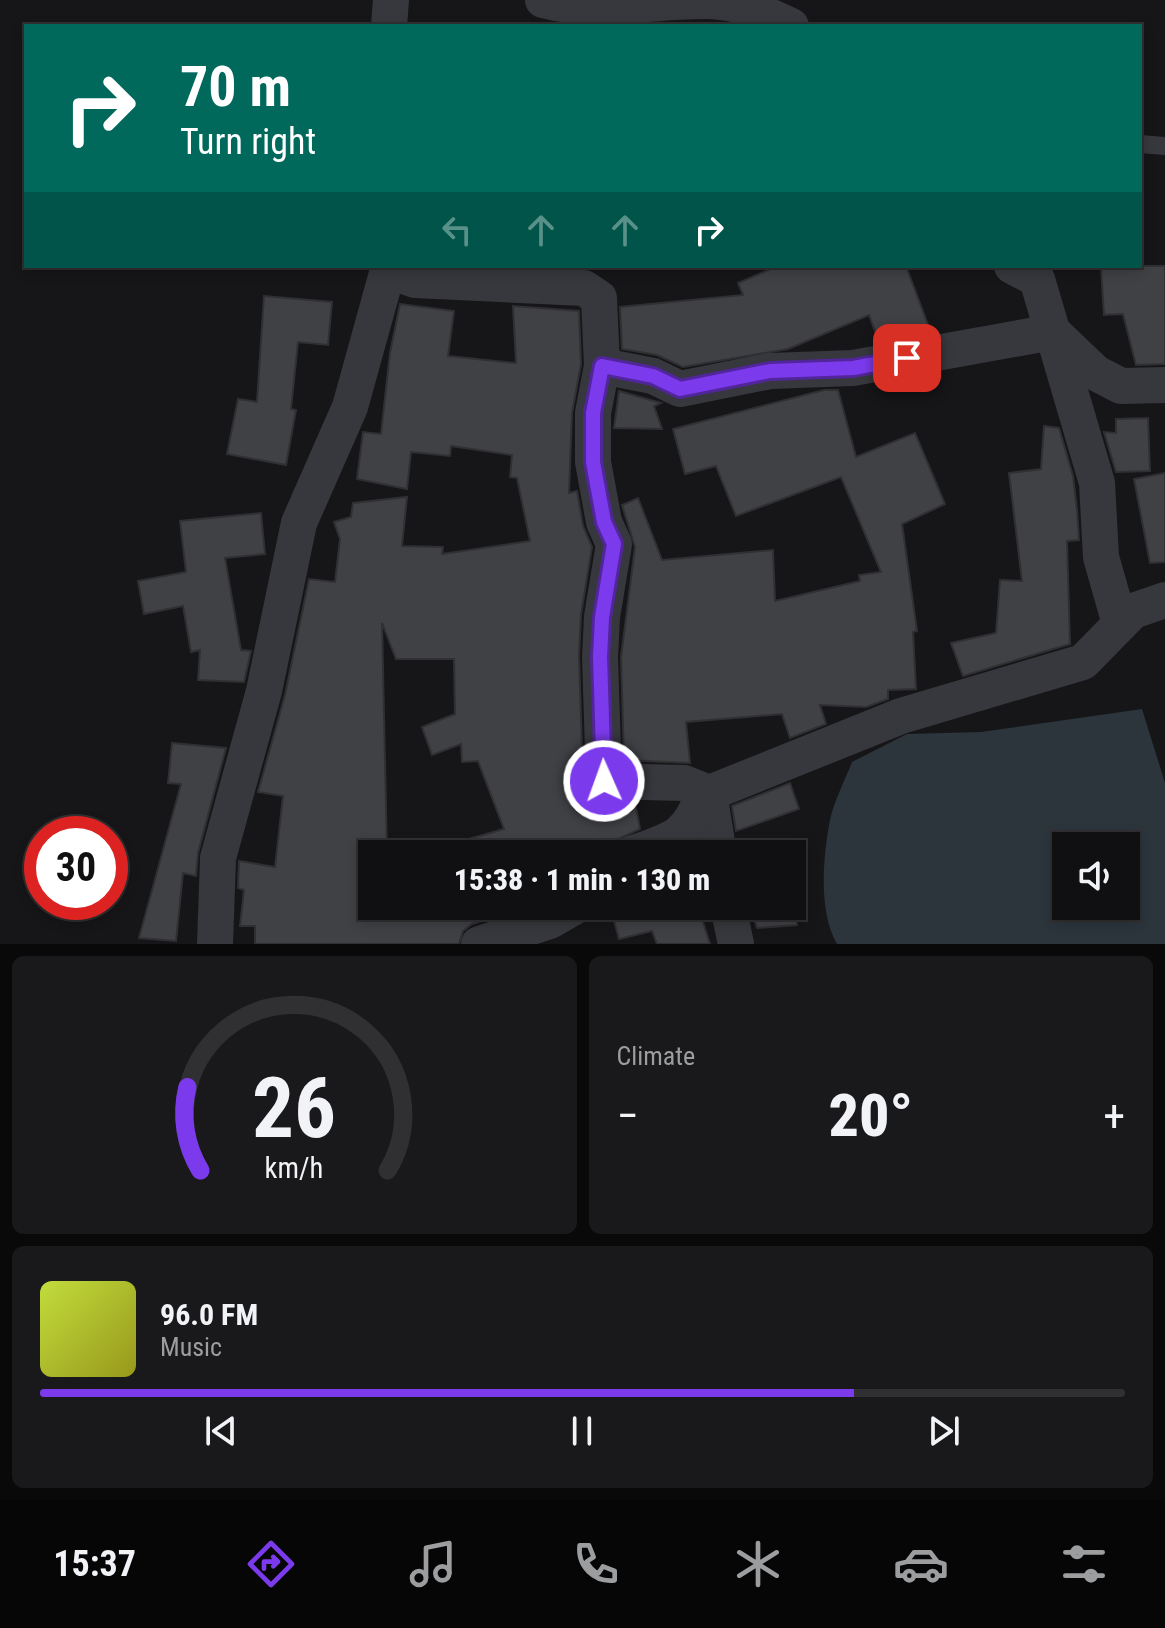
<!DOCTYPE html>
<html lang="en">
<head>
<meta charset="utf-8">
<style>
	:root { --surface:#101012; --page:#19191b; --text:#f1f3f6; --muted:#9c9d9f; --line:#303032; --accent:#7c3aed }
	body { margin:0; font-family:"Roboto Condensed",sans-serif; background:var(--page); color:var(--text); height:100vh; display:flex; flex-direction:column; font-size:30px; white-space:nowrap }
	* { box-sizing:border-box; margin:0 }
	p { font-size:26px; color:var(--muted) }
	.icon { flex:none; width:44px; height:44px; fill:none; stroke:currentColor; stroke-width:2; stroke-linecap:round; stroke-linejoin:round }
	.map { position:relative; height:944px; overflow:hidden }
	.drawer { display:flex; flex-direction:column; gap:12px; padding:12px; background:#09090a; flex:1 }
	.drawer>* { flex:none }
	.guide { position:absolute; left:24px; top:24px; width:1118px; height:244px; border-radius:0px; box-shadow:0 4px 12px #0003,0 0 0 2px var(--line); background:#00695c; color:#fff; overflow:hidden }
	.controls { position:absolute; left:1052px; top:832px; display:grid; gap:16px }
	.controls a { display:grid; place-items:center; width:88px; height:88px; border-radius:0px; background:var(--surface); box-shadow:0 4px 12px #0003,0 0 0 2px var(--line); font-size:40px }
	.speed { position:absolute; left:24px; top:816px; display:flex; gap:16px; font-size:40px; font-weight:700; text-align:center }
	.speed>* { display:grid; place-content:center; width:104px; height:104px; border-radius:50%; background:var(--surface); box-shadow:0 4px 12px #0003,0 0 0 2px var(--line); line-height:1 }
	.speed .limit { border:12px solid #d22; background:#fff; color:#111 }
	.pin { position:absolute; display:grid; place-items:center; width:68px; height:68px; color:#fff; margin:-34px; border-radius:16px; box-shadow:0 4px 12px #0006 }
	.me { position:absolute; width:88px; margin:-44px; rotate:358deg; stroke-linejoin:round; filter:drop-shadow(0 0 6px #0008) }
	.turn { display:flex; align-items:center; gap:28px; height:168px; padding:0 24px; font-size:36px }
	.turn .icon { width:104px; height:104px; stroke-width:2.5 }
	.turn b { display:block; font-size:56px; line-height:68px }
	.lanes { display:flex; align-items:center; height:76px; padding:0 24px; background:#0003; justify-content:center; gap:40px; direction:ltr }
	.lanes .off { opacity:.35 }
	.big { font-size:60px; font-weight:800; line-height:1.1 }
	.drawer .tile { flex:1; display:flex; flex-direction:column; justify-content:center; gap:12px; min-width:0; padding:0 28px; border-radius:12px; background:var(--page) }
	.drawer .dial { align-items:center; gap:0 }
	.dial svg { height:208px; overflow:visible; fill:none; stroke:var(--line); stroke-width:7; stroke-linecap:round; text-anchor:middle }
	.dial text { fill:var(--text); stroke:none }
	.song { display:flex; align-items:center; gap:24px }
	.cover { width:96px; height:96px; border-radius:12px; background:linear-gradient(135deg,hsl(70 70% 55%),hsl(60 70% 35%)) }
	.played { height:8px; border-radius:4px; background:linear-gradient(90deg,var(--accent) 75%,var(--line) 75%) }
	.keys { display:flex; justify-content:space-around; direction:ltr }
	.heat { display:flex; justify-content:space-between; align-items:center; font-size:44px; direction:ltr }
	.drawer .tiles { flex:1; display:grid; gap:12px; grid-template-columns:1fr 1fr }
	.tile:last-child { grid-column:span 2 }
	.trip { position:absolute; left:358px; top:840px; width:448px; height:80px; border-radius:0px; background:var(--surface); box-shadow:0 4px 12px #0003,0 0 0 2px var(--line); font-weight:800; line-height:80px; text-align:center }
	.tab-bar { display:flex; height:128px; justify-content:space-around; align-items:center; background:#060607; color:var(--muted) }
	.tab-bar .icon { width:56px; height:56px }
	.tab-bar .selected { color:var(--accent) }
	.tab-bar b { font-size:36px; color:var(--text) }
	.map>svg:first-child { display:block }
</style>
</head>
<body>
<div class="map">
<svg width="1165" height="944" viewBox="0 0 1165 944">
	<rect width="100%" height="100%" fill="#161618"/>
	<path fill="#2c353c" fill-rule="evenodd" d="M 1142,709 L 1165,783 L 1165,944 L 837,944 C 818,912 823,856 830,820 C 834,801 845,780 852,762 L 907,734 L 981,732 ZM 1066,846 L 1126,846 L 1126,906 L 1066,906 Z"/>
	<g fill="#404145" stroke="#303034" stroke-width="2">
		<polygon points="778,266 906,266 931,333 879,342 869,315 788,349 683,367 657,355 622,349 620,307 743,295 738,283"/>
		<polygon points="1101,266 1165,266 1165,364 1136,365 1123,314 1104,315"/>
		<polygon points="264,296 332,302 328,345 298,342 291,409 296,410 286,465 227,454 238,399 257,402"/>
		<polygon points="400,304 454,311 448,356 516,363 513,306 579,311 581,364 572,413 569,493 577,491 583,526 592,547 581,614 579,656 583,782 594,799 635,803 640,829 616,840 610,850 591,854 396,854 443,843 444,846 504,829 478,761 462,762 461,744 432,755 422,727 455,714 454,659 396,659 382,623 387,854 372,854 372,906 528,906 472,924 463,931 459,944 255,944 255,926 240,926 244,890 238,888 239,861 275,867 283,796 258,792 285,695 309,579 335,582 340,539 334,522 351,517 353,503 407,497 402,546 443,547 442,554 530,541 517,478 510,477 512,455 451,446 450,456 411,452 407,489 357,479 363,432 381,434 390,353"/>
		<polygon points="824,390 838,390 856,457 915,433 945,504 902,524 917,631 913,632 916,689 888,690 888,699 866,707 820,705 826,724 790,738 782,714 686,722 690,763 624,760 621,657 635,547 622,505 638,498 662,560 773,550 775,601 860,581 859,575 881,572 841,477 736,516 716,466 685,474 673,429"/>
		<polygon points="619,391 661,403 654,406 662,429 614,428"/>
		<polygon points="1148,418 1150,471 1116,472 1104,432 1116,433 1116,419"/>
		<polygon points="1044,426 1059,428 1073,476 1077,510 1079,540 1067,541 1070,644 963,676 951,643 996,633 1000,580 1022,581 1009,473 1041,469"/>
		<polygon points="1165,473 1165,562 1150,563 1134,479"/>
		<polygon points="261,513 265,554 225,558 241,650 251,651 244,682 198,680 200,650 191,652 183,606 144,614 138,581 186,572 180,521"/>
		<polygon points="172,743 226,748 198,853 196,876 183,873 176,941 139,938 181,784 168,783"/>
		<polygon points="790,783 799,809 736,831 732,806"/>
		<polygon points="792,885 797,925 757,928 749,906 792,906"/>
		<polygon points="610,906 707,906 708,918 702,919 710,944 657,944 652,931 619,939"/>
	</g>
	<g fill="none" stroke-linecap="round" stroke-linejoin="round">
		<polyline stroke="#37383d" stroke-width="18" points="1140,144 1165,146"/>
		<g stroke="#37383d" stroke-width="36">
			<path d="M 543,0 C 601,15 650,0 709,1 C 739,2 764,13 791,26"/>
			<polyline points="389,26 391,0"/>
			<polyline points="1012,266 1037,279 1097,483 1101,557 1120,624"/>
			<polyline points="389,271 415,280 584,288 599,298 602,366 653,376 680,389 770,371 853,368 1053,332 1096,373 1121,386 1165,385"/>
			<polyline points="602,366 593,413 593,462 604,522 614,544 602,617 600,657 604,781 684,783 709,793 719,854"/>
			<path d="M 631,854 C 670,840 688,838 702,796 L 901,716 L 1083,662 L 1133,611 L 1165,600"/>
			<polyline points="728,906 736,944"/>
			<polyline points="215,944 218,858 264,691 299,523 350,407 389,266"/>
			<polyline points="479,944 550,921 576,906"/>
		</g>
	</g>
	<g fill="none" stroke-linecap="round" stroke-linejoin="round">
		<g stroke="#51269a" stroke-width="20">
			<polyline id="route" points="604,781 600,657 602,617 614,544 604,522 593,462 593,413 602,366 653,376 680,389 770,371 853,368 907,358"/>
		</g>
		<use href="#route" stroke="#7c3aed" stroke-width="14"/>
	</g>
</svg>
<div class="controls">
<a><svg class="icon" aria-label="sound" viewBox="0 0 24 24"><path d="M4 9h4l5-4v14l-5-4H4zM17 9q2 3 0 6"/></svg></a>
</div>
<div class="speed"><div class="limit">30</div></div>
<div class="pin" style="left:907px;top:358px;background:#d93025"><svg class="icon" aria-label="arrive" viewBox="0 0 24 24"><path d="M6 21V4h12l-3 4 3 4H6"/></svg></div>
<svg class="me" style="left:604px;top:781px" viewBox="-20 -20 40 40"><circle r="17" fill="#7c3aed" stroke="#fff" stroke-width="3"/><path d="M0-11L8 9 0 5-8 9z" fill="#fff"/></svg>
<div class="trip">15:38 · 1 min · 130 m</div>
<div class="guide">
<div class="turn"><svg class="icon" aria-label="right" viewBox="0 0 24 24"><path d="M7 20v-9h11M14 6l5 5-5 5"/></svg><div><b>70 m</b>Turn right</div></div>
<div class="lanes"><svg class="icon off" aria-label="left" viewBox="0 0 24 24"><path d="M17 20v-9H6M10 6l-5 5 5 5"/></svg><svg class="icon off" aria-label="ahead" viewBox="0 0 24 24"><path d="M12 20V5M6 11l6-6 6 6"/></svg><svg class="icon off" aria-label="ahead" viewBox="0 0 24 24"><path d="M12 20V5M6 11l6-6 6 6"/></svg><svg class="icon" aria-label="right" viewBox="0 0 24 24"><path d="M7 20v-9h11M14 6l5 5-5 5"/></svg></div>
</div>
</div>
<section class="drawer">
<div class="tiles">
<div class="tile dial"><svg viewBox="0 0 100 80">
<path d="M14 69A42 42 0 1 1 86 69"/>
<path d="M14 69A42 42 0 0 1 9 37" stroke="#7c3aed"/>
<text x="50" y="56" font-size="32" font-weight="700">26</text>
<text x="50" y="72" font-size="11">km/h</text>
</svg></div>
<div class="tile"><p>Climate</p>
<div class="heat"><a>−</a><b class="big">20°</b><a>+</a></div>
</div>
<div class="tile">
<div class="song"><i class="cover"></i><div><b>96.0 FM</b><p>Music</p></div></div>
<div class="played"></div>
<div class="keys"><svg class="icon" aria-label="previous" viewBox="0 0 24 24"><path d="M18 5L8 12l10 7zM5 5v14"/></svg><svg class="icon" aria-label="pause" viewBox="0 0 24 24"><path d="M8 5v14M16 5v14"/></svg><svg class="icon" aria-label="next" viewBox="0 0 24 24"><path d="M6 5l10 7-10 7zM19 5v14"/></svg></div>
</div>
</div>
</section>
<nav class="tab-bar">
<b>15:37</b>
<svg class="icon selected" aria-label="directions" viewBox="0 0 24 24"><path d="M12 3l9 9-9 9-9-9zM9 14v-3h6M13 9l2 2-2 2"/></svg>
<svg class="icon" aria-label="music" viewBox="0 0 24 24"><path d="M9 18V5l10-2v13"/><circle cx="6" cy="18" r="3"/><circle cx="16" cy="16" r="3"/></svg>
<svg class="icon" aria-label="phone" viewBox="0 0 24 24"><path d="M5 4h4l2 5-3 2q2 4 5 5l2-3 5 2v4C11 20 4 13 5 4z"/></svg>
<svg class="icon" aria-label="climate" viewBox="0 0 24 24"><path d="M12 3v18M4 7l16 10M4 17L20 7"/></svg>
<svg class="icon" aria-label="car" viewBox="0 0 24 24"><path d="M5 17H2v-5l4-1 3-4h7l3 4 3 1v5h-3M9 17h6M6 11h13"/><circle cx="7" cy="17" r="2"/><circle cx="17" cy="17" r="2"/></svg>
<svg class="icon" aria-label="filters" viewBox="0 0 24 24"><path d="M4 7h16M4 17h16"/><circle cx="9" cy="7" r="2"/><circle cx="15" cy="17" r="2"/></svg>
</nav>
</body>
</html>
